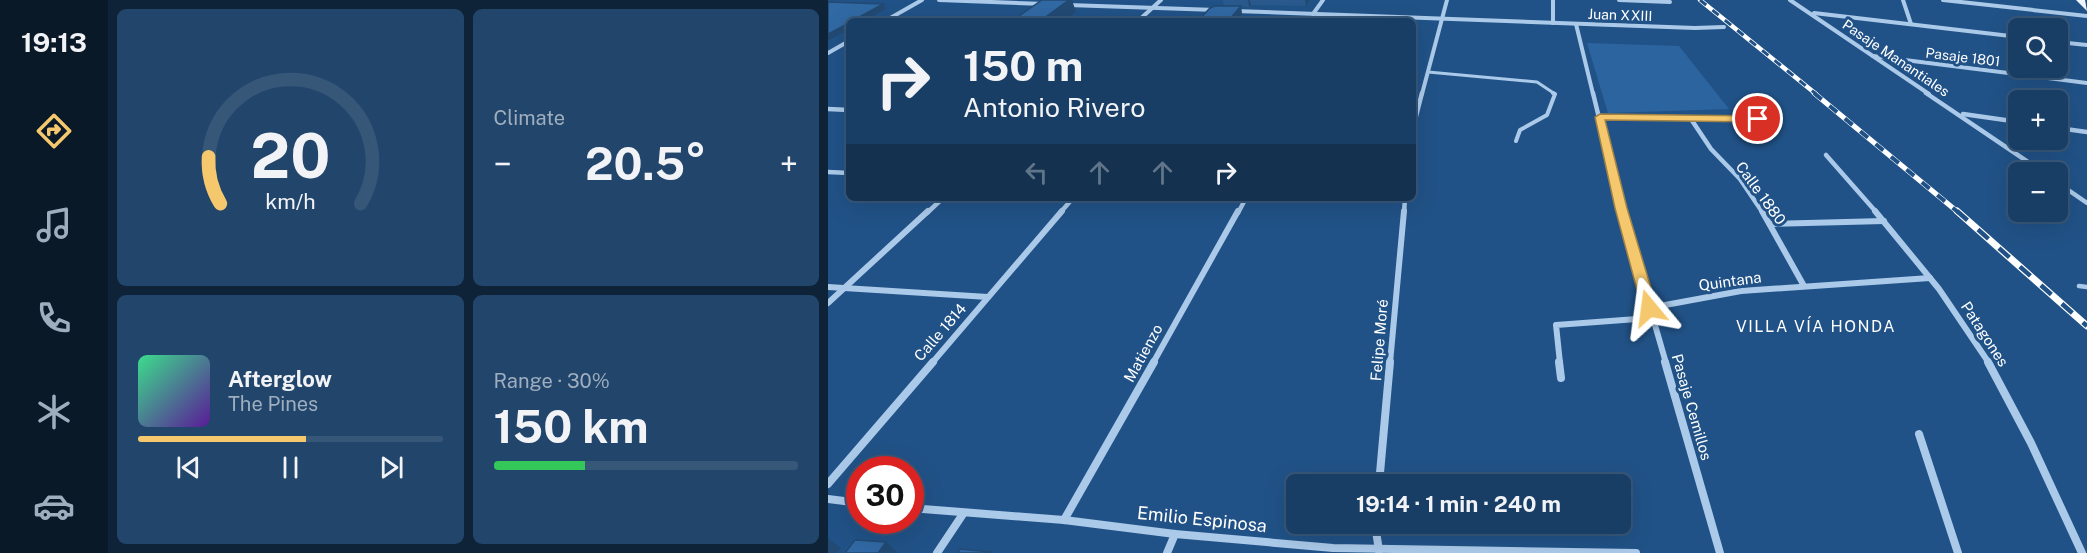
<!DOCTYPE html>
<html lang="en">
<head>
<meta charset="utf-8">
<style>
	:root { --surface:#193e65; --page:#22456b; --text:#f1f3f6; --muted:#9faebf; --line:#375779; --accent:#f6c86d }
	body { margin:0; font-family:"Public Sans",sans-serif; background:var(--page); color:var(--text); height:100vh; display:flex; flex-direction:column; font-size:22px; white-space:nowrap }
	* { box-sizing:border-box; margin:0 }
	p { font-size:20px; color:var(--muted) }
	.icon { flex:none; width:33px; height:33px; fill:none; stroke:currentColor; stroke-width:2; stroke-linecap:round; stroke-linejoin:round }
	.map { position:relative; flex:1; overflow:hidden }
	.sheet { display:flex; flex-direction:column; gap:9px; padding:9px; background:#0e2238; width:720px }
	.sheet>* { flex:none }
	.banner { position:absolute; left:18px; top:18px; width:570px; height:183px; border-radius:9px; box-shadow:0 6px 24px #0002,0 0 0 2px var(--line); background:#193e65; color:var(--text); overflow:hidden }
	.fabs { position:absolute; left:1180px; top:18px; display:grid; gap:12px }
	.fabs a { display:grid; place-items:center; width:60px; height:60px; border-radius:9px; background:var(--surface); box-shadow:0 6px 24px #0002,0 0 0 2px var(--line); font-size:30px }
	.speed { position:absolute; left:18px; top:456px; display:flex; gap:12px; font-size:30px; font-weight:700; text-align:center }
	.speed>* { display:grid; place-content:center; width:78px; height:78px; border-radius:50%; background:var(--surface); box-shadow:0 6px 24px #0002,0 0 0 2px var(--line); line-height:1 }
	.speed .limit { border:9px solid #d22; background:#fff; color:#111 }
	.pin { position:absolute; display:grid; place-items:center; width:51px; height:51px; color:#fff; margin:-26px; border:3px solid #fff; border-radius:50%; box-shadow:0 2px 6px #0007 }
	.me { position:absolute; width:66px; margin:-33px; rotate:344deg; stroke-linejoin:round; filter:drop-shadow(0 0 4px #0008) }
	.turn { display:flex; align-items:center; gap:21px; height:126px; padding:0 18px; font-size:27px }
	.turn .icon { width:78px; height:78px; stroke-width:2.5 }
	.turn b { display:block; font-size:42px; line-height:51px }
	.lanes { display:flex; align-items:center; height:57px; padding:0 18px; background:#0003; justify-content:center; gap:30px; direction:ltr }
	.lanes .off { opacity:.35 }
	.big { font-size:45px; font-weight:700; line-height:1.1 }
	.sheet .tile { flex:1; display:flex; flex-direction:column; justify-content:center; gap:9px; min-width:0; padding:0 21px; border-radius:9px; background:var(--page) }
	.sheet .dial { align-items:center; gap:0 }
	.dial svg { height:156px; overflow:visible; fill:none; stroke:var(--line); stroke-width:7; stroke-linecap:round; text-anchor:middle }
	.dial text { fill:var(--text); stroke:none }
	.song { display:flex; align-items:center; gap:18px }
	.cover { width:72px; height:72px; border-radius:9px; background:linear-gradient(135deg,hsl(150 70% 55%),hsl(270 70% 35%)) }
	.played { height:6px; border-radius:3px; background:linear-gradient(90deg,var(--accent) 55%,var(--line) 55%) }
	.keys { display:flex; justify-content:space-around; direction:ltr }
	.heat { display:flex; justify-content:space-between; align-items:center; font-size:33px; direction:ltr }
	.charge { height:9px; border-radius:4px; background:linear-gradient(90deg,#34c759 30%,var(--line) 0) }
	.sheet .tiles { flex:1; display:grid; gap:9px; grid-template-columns:repeat(2,1fr) }
	.trip { position:absolute; left:458px; top:474px; width:345px; height:60px; border-radius:9px; background:var(--surface); box-shadow:0 6px 24px #0002,0 0 0 2px var(--line); font-weight:700; line-height:60px; text-align:center }
	main { display:flex; flex:1; min-height:0 }
	.dock { display:flex; flex-direction:column; width:108px; justify-content:space-around; align-items:center; background:#0a1928; color:var(--muted) }
	.dock .icon { width:42px; height:42px }
	.dock .on { color:var(--accent) }
	.dock b { font-size:27px; color:var(--text) }
	.map>svg:first-child { display:block }
</style>
</head>
<body>
<main>
<nav class="dock">
<b>19:13</b>
<svg class="icon on" aria-label="directions" viewBox="0 0 24 24"><path d="M12 3l9 9-9 9-9-9zM9 14v-3h6M13 9l2 2-2 2"/></svg>
<svg class="icon" aria-label="music" viewBox="0 0 24 24"><path d="M9 18V5l10-2v13"/><circle cx="6" cy="18" r="3"/><circle cx="16" cy="16" r="3"/></svg>
<svg class="icon" aria-label="phone" viewBox="0 0 24 24"><path d="M5 4h4l2 5-3 2q2 4 5 5l2-3 5 2v4C11 20 4 13 5 4z"/></svg>
<svg class="icon" aria-label="climate" viewBox="0 0 24 24"><path d="M12 3v18M4 7l16 10M4 17L20 7"/></svg>
<svg class="icon" aria-label="car" viewBox="0 0 24 24"><path d="M5 17H2v-5l4-1 3-4h7l3 4 3 1v5h-3M9 17h6M6 11h13"/><circle cx="7" cy="17" r="2"/><circle cx="17" cy="17" r="2"/></svg>
</nav>
<section class="sheet">
<div class="tiles">
<div class="tile dial"><svg viewBox="0 0 100 80">
<path d="M14 69A42 42 0 1 1 86 69"/>
<path d="M14 69A42 42 0 0 1 8 45" stroke="#f6c86d"/>
<text x="50" y="56" font-size="32" font-weight="700">20</text>
<text x="50" y="72" font-size="11">km/h</text>
</svg></div>
<div class="tile"><p>Climate</p>
<div class="heat"><a>−</a><b class="big">20.5°</b><a>+</a></div>
</div>
<div class="tile">
<div class="song"><i class="cover"></i><div><b>Afterglow</b><p>The Pines</p></div></div>
<div class="played"></div>
<div class="keys"><svg class="icon" aria-label="previous" viewBox="0 0 24 24"><path d="M18 5L8 12l10 7zM5 5v14"/></svg><svg class="icon" aria-label="pause" viewBox="0 0 24 24"><path d="M8 5v14M16 5v14"/></svg><svg class="icon" aria-label="next" viewBox="0 0 24 24"><path d="M6 5l10 7-10 7zM19 5v14"/></svg></div>
</div>
<div class="tile"><p>Range · 30%</p><b class="big">150 km</b><div class="charge"></div></div>
</div>
</section>
<div class="map">
<svg width="1259" height="553" viewBox="0 0 1259 553">
	<rect width="100%" height="100%" fill="#215287"/>
	<polygon fill="#2b649f" points="759,43 851,46 901,109 780,113"/>
	<g fill="none" stroke-linecap="round" stroke-linejoin="round">
		<polyline stroke="#abcaea" stroke-width="3" points="600,72 709,82 727,94"/>
		<polyline stroke="#abcaea" stroke-width="4" points="688,141 692,130 719,115 727,94 725,93"/>
		<polyline stroke="#abcaea" stroke-width="4.5" points="1251,286 1259,287"/>
		<g stroke="#abcaea" stroke-width="4">
			<polyline points="111,0 217,4"/>
			<polyline points="725,0 725,23"/>
			<polyline points="791,0 842,2"/>
			<polyline points="962,0 1101,94"/>
			<polyline points="1075,0 1083,24"/>
			<polyline points="1115,0 1259,16"/>
			<polyline points="240,5 388,10"/>
			<polyline points="407,11 867,28 896,27"/>
			<polyline points="986,13 1191,37"/>
			<polyline points="485,14 495,0"/>
			<polyline points="57,21 94,0"/>
			<polyline points="310,21 333,0"/>
			<polyline points="748,24 765,94"/>
			<polyline points="1230,42 1259,45"/>
			<polyline points="0,53 21,41"/>
			<polyline points="1045,56 1259,83"/>
			<polyline points="594,94 619,0"/>
		</g>
		<g stroke="#abcaea" stroke-width="4.5">
			<polyline points="765,93 794,213"/>
			<polyline points="1098,93 1215,172"/>
			<polyline points="0,109 21,110"/>
			<polyline points="1135,114 1191,122"/>
			<polyline points="772,117 930,119"/>
			<polyline points="863,119 883,149 912,179 935,213"/>
			<polyline points="585,128 594,93"/>
			<polyline points="1230,128 1259,132"/>
			<polyline points="998,155 1049,213"/>
			<polyline points="0,172 21,173"/>
			<polyline points="1230,183 1259,203"/>
			<polyline points="99,213 115,198"/>
			<polyline points="232,213 245,198"/>
			<polyline points="410,213 418,198"/>
			<polyline points="576,213 577,198"/>
		</g>
		<g stroke="#abcaea" stroke-width="6">
			<polyline points="794,211 838,363"/>
			<polyline points="934,211 976,286"/>
			<polyline points="1047,211 1111,289 1161,363"/>
			<polyline points="942,224 1056,221"/>
			<polyline points="0,287 160,297"/>
			<polyline points="0,303 100,211"/>
			<polyline points="104,363 234,211"/>
			<polyline points="325,363 410,211"/>
			<polyline points="562,363 576,211"/>
			<polyline points="732,363 728,325 809,319 821,308 913,291 1102,278"/>
		</g>
		<g stroke="#abcaea" stroke-width="8">
			<polyline points="731,362 733,378"/>
			<polyline points="837,362 892,553"/>
			<polyline points="1160,362 1203,443 1254,553"/>
			<polyline points="1091,434 1130,553"/>
			<polyline points="0,484 105,362"/>
			<polyline points="551,484 562,362"/>
			<polyline points="0,499 32,503"/>
			<polyline points="82,508 236,520 347,534 505,548 808,553"/>
			<polyline points="236,520 326,362"/>
			<polyline points="547,524 551,551"/>
			<polyline points="109,553 135,514"/>
			<polyline points="339,553 347,534"/>
		</g>
		<polygon fill="#eff5fe" fill-rule="evenodd" points="1248,0 1257,0 1259,11"/>
		<g stroke="#fff" stroke-width="4.5">
			<polyline id="rail-far2" points="872,0 988,94"/>
		</g>
		<g stroke="#fff" stroke-width="5">
			<polyline id="rail-far1" points="986,93 1131,213"/>
		</g>
		<g stroke="#fff" stroke-width="7">
			<polyline id="rail" points="1129,211 1259,326"/>
		</g>
		<use href="#rail-far2" stroke="#215287" stroke-width="3" stroke-dasharray="8" stroke-linecap="butt"/>
		<use href="#rail-far1" stroke="#215287" stroke-width="4" stroke-dasharray="10" stroke-linecap="butt"/>
		<use href="#rail" stroke="#215287" stroke-width="4.5" stroke-dasharray="14" stroke-linecap="butt"/>
	</g>
	<polygon fill="#2a5a8d" points="395,0 482,0 478,6 423,5 421,7 413,7 414,15 410,21 370,21 396,6"/>
	<g fill="#224a73">
		<polygon points="241,0 244,0 248,12 237,21 212,21"/>
		<polygon points="420,0 422,0 423,5 421,7"/>
		<polygon points="477,0 482,0 478,6"/>
		<polygon points="55,4 58,9 36,21 24,21"/>
		<polygon points="413,6 414,15 410,21 400,21"/>
		<polygon points="21,23 21,29 0,41 0,34"/>
		<polygon points="0,538 13,548 9,553 0,553"/>
		<polygon points="58,542 70,553 50,553"/>
	</g>
	<g fill="#3169a4" stroke="#224a73" stroke-width="1.5">
		<polygon points="214,0 241,0 212,21 184,21"/>
		<polygon points="0,2 55,4 24,21 21,21 21,23 0,34"/>
		<polygon points="387,6 413,6 400,21 370,21 382,8"/>
		<polygon points="27,540 58,542 50,553 17,553"/>
		<polygon points="132,549 163,552 162,553 130,553"/>
	</g>
	<polygon fill="#f6c86d" stroke="#a08247" stroke-width="1.5" points="772,114 930,116 936,119 930,122 777,120 799,208 829,308 821,313 814,308 787,208 767,117"/>
	<g text-anchor="middle" dominant-baseline="central" stroke-width="6" stroke-linejoin="round" paint-order="stroke">
		<g font-size="14" fill="#fff" stroke="#215287">
			<text transform="translate(792 15) rotate(2)">Juan XXIII</text>
			<text transform="translate(1135 57) rotate(7)">Pasaje 1801</text>
			<text transform="translate(1068 58) rotate(34)">Pasaje Manantiales</text>
		</g>
		<g font-size="15" fill="#fff" stroke="#215287">
			<text transform="translate(933 193) rotate(54)">Calle 1880</text>
			<text transform="translate(902 281) rotate(-8)">Quintana</text>
			<text transform="translate(112 332) rotate(-49)">Calle 1814</text>
			<text transform="translate(1157 334) rotate(57)">Patagones</text>
			<text transform="translate(551 340) rotate(-85)">Felipe Moré</text>
			<text transform="translate(315 353) rotate(-61)">Matienzo</text>
			<text transform="translate(864 407) rotate(74)">Pasaje Cemillos</text>
		</g>
		<g font-size="16" letter-spacing="1.5" fill="#fff" stroke="#215287">
			<text x="988" y="326">VILLA VÍA HONDA</text>
		</g>
		<g font-size="18" fill="#fff" stroke="#215287">
			<text transform="translate(374 519) rotate(6)">Emilio Espinosa</text>
		</g>
	</g>
</svg>
<div class="fabs">
<a><svg class="icon" aria-label="search" viewBox="0 0 24 24"><circle cx="10" cy="10" r="6"/><path d="M15 15l6 6"/></svg></a>
<a>+</a>
<a>−</a>
</div>
<div class="speed"><div class="limit">30</div></div>
<div class="pin" style="left:930px;top:119px;background:#d93025"><svg class="icon" aria-label="arrive" viewBox="0 0 24 24"><path d="M6 21V4h12l-3 4 3 4H6"/></svg></div>
<svg class="me" style="left:821px;top:308px" viewBox="-20 -20 40 40"><path d="M0-17L14 15 0 8-14 15z" fill="#f6c86d" stroke="#fff" stroke-width="4"/></svg>
<div class="trip">19:14 · 1 min · 240 m</div>
<div class="banner">
<div class="turn"><svg class="icon" aria-label="right" viewBox="0 0 24 24"><path d="M7 20v-9h11M14 6l5 5-5 5"/></svg><div><b>150 m</b>Antonio Rivero</div></div>
<div class="lanes"><svg class="icon off" aria-label="left" viewBox="0 0 24 24"><path d="M17 20v-9H6M10 6l-5 5 5 5"/></svg><svg class="icon off" aria-label="ahead" viewBox="0 0 24 24"><path d="M12 20V5M6 11l6-6 6 6"/></svg><svg class="icon off" aria-label="ahead" viewBox="0 0 24 24"><path d="M12 20V5M6 11l6-6 6 6"/></svg><svg class="icon" aria-label="right" viewBox="0 0 24 24"><path d="M7 20v-9h11M14 6l5 5-5 5"/></svg></div>
</div>
</div>
</main>
</body>
</html>
